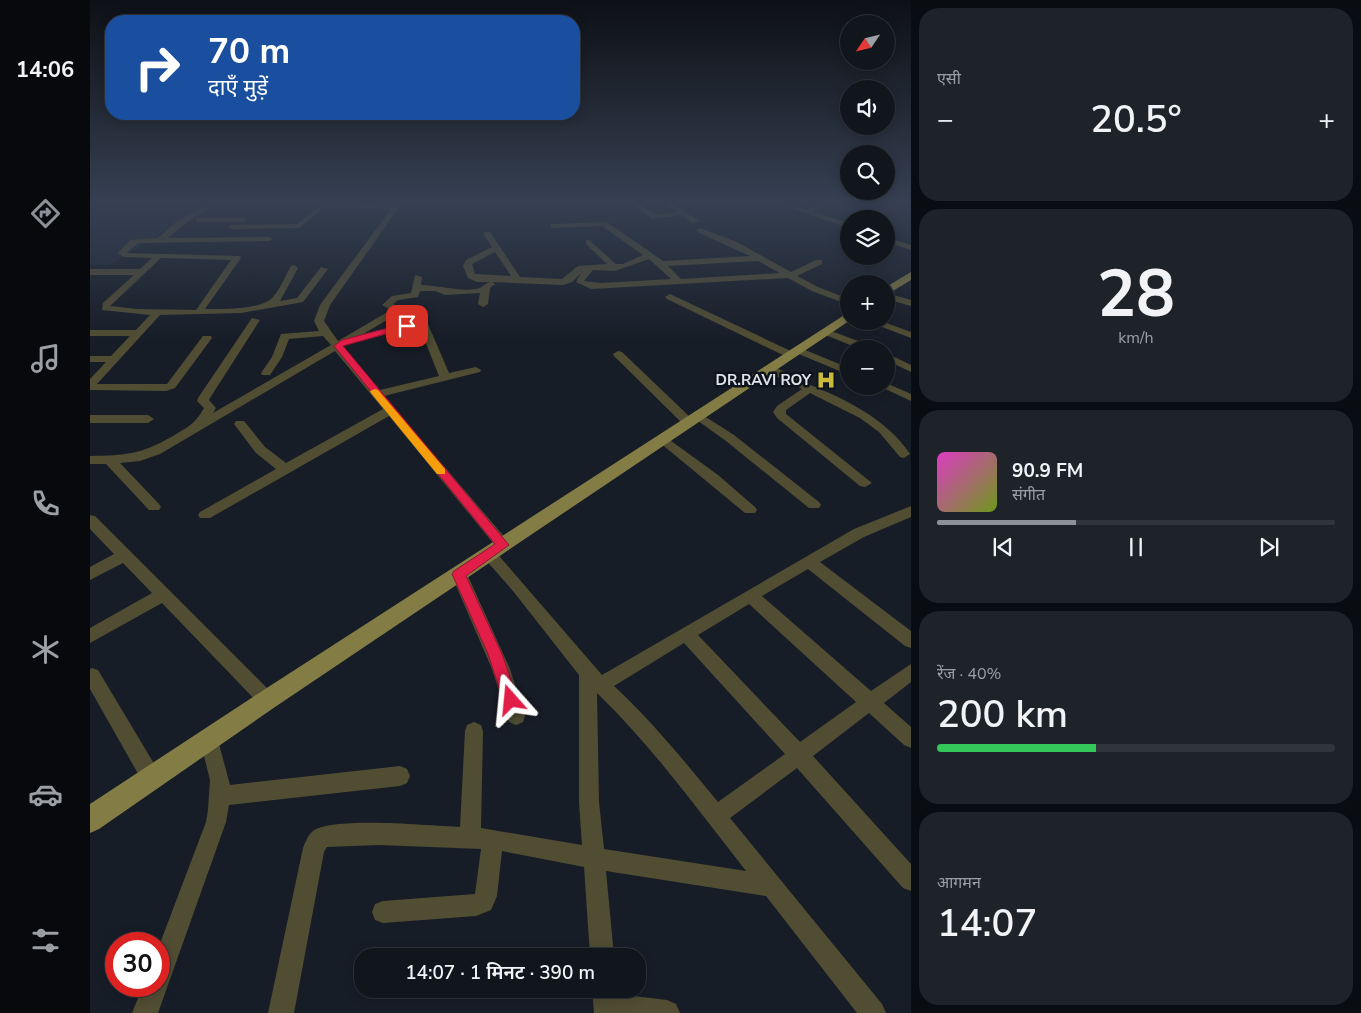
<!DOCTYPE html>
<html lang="hi">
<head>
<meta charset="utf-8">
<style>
	:root { --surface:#11161d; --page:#1e232a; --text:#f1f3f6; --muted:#9c9fa4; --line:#30353b; --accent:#8c9099 }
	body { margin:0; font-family:"Nunito Sans","Noto Sans Devanagari",sans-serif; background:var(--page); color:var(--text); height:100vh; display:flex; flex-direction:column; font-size:19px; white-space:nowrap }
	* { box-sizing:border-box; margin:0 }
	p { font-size:16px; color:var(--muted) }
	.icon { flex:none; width:28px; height:28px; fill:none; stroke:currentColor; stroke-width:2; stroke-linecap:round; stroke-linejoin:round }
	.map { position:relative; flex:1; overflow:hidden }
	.panel { display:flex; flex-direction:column; gap:8px; padding:8px; background:#090c10; width:450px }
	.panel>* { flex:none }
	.hud { position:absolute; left:15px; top:15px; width:475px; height:105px; border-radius:20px; box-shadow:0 2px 12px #0003,0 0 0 1px var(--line); background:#1a4fa0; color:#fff; overflow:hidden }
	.needle { width:32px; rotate:235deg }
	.fabs { position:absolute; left:750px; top:15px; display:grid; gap:10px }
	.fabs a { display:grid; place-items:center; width:55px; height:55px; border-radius:50%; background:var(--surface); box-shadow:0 2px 12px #0003,0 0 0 1px var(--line); font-size:25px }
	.speed { position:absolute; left:15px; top:932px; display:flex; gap:10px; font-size:25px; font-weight:700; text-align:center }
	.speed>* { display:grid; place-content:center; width:65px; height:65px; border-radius:50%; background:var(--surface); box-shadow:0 2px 12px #0003,0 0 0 1px var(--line); line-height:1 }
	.speed .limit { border:8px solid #d22; background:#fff; color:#111 }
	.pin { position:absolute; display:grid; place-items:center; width:42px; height:42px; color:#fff; margin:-21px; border-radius:10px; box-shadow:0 2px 8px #0006 }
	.me { position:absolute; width:55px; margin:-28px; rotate:342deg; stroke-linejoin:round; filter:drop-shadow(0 0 4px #0008) }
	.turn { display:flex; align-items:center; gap:18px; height:105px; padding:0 20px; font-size:22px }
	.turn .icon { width:65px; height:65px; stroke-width:2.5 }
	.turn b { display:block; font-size:35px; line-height:42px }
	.big { font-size:38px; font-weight:600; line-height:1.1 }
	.panel .card { flex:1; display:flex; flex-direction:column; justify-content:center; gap:8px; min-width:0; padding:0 18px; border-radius:20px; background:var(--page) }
	.panel .dial { align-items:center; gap:0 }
	.dial b { font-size:65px; line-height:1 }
	.song { display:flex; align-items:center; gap:15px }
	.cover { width:60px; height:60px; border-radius:8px; background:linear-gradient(135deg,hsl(310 70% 55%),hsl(80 70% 35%)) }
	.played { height:5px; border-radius:2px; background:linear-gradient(90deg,var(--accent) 35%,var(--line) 35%) }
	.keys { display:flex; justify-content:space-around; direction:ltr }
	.heat { display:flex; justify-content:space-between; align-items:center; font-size:28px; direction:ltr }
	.charge { height:8px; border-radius:4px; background:linear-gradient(90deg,#34c759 40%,var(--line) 0) }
	.trip { position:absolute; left:264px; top:948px; width:292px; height:50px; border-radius:20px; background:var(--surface); box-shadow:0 2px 12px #0003,0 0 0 1px var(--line); font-weight:600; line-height:50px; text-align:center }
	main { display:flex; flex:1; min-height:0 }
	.dock { display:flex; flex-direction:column; width:90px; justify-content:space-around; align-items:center; background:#07090c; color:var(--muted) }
	.dock .icon { width:35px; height:35px }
	.dock .current { color:var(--accent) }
	.dock b { font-size:22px; color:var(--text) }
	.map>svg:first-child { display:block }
</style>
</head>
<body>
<main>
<nav class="dock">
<b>14:06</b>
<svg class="icon current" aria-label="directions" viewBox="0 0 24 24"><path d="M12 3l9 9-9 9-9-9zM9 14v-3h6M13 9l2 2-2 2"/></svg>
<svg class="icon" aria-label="music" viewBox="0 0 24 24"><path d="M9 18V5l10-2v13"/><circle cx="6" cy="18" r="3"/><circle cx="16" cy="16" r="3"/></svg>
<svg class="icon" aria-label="phone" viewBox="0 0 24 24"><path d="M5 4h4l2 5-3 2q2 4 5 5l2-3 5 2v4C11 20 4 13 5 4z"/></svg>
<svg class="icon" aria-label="climate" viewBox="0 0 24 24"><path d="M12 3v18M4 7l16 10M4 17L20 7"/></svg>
<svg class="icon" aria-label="car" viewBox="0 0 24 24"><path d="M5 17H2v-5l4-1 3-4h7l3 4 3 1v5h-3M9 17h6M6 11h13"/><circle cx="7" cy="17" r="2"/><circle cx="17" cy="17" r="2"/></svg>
<svg class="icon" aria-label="filters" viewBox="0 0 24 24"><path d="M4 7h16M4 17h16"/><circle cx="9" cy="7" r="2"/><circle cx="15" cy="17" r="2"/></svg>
</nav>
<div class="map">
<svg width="821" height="1013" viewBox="0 0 821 1013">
	<rect width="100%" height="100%" fill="#171d27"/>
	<polygon fill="#1d2736" points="0,200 124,200 18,266 0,264"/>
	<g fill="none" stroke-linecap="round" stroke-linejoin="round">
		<g fill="#504d33" fill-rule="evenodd">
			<path d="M 308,200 L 314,200 L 240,305 L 234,321 L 248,341 L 301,310 L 292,305 L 302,296 L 321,293 L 325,275 L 332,277 L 331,285 C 347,285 376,293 390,288 C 393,286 397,283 400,282 L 387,282 L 378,278 L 373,266 L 376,260 L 402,247 L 393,234 L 394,232 L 400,232 L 430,277 L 472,279 L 488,266 L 517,264 L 496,244 L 496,240 L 499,240 L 526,264 L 533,264 L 553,255 L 512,226 L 461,228 L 461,224 L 464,224 L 517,222 L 573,261 L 660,256 L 607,232 L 606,230 L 610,228 L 647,242 L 701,272 L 726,260 L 732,260 L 732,264 L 707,276 L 728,287 L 759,299 L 759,305 L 722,291 L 698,278 L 501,289 L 486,282 L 491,273 L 482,282 L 473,285 L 402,282 L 405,284 L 400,288 L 398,304 L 393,307 L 388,304 L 390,293 L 355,295 L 345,291 L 330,291 L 328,297 L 308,300 L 303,304 L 310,308 L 309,313 L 273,334 L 327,321 L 323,310 L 331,308 L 359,373 L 386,367 L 391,370 L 390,372 L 294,396 L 418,541 L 420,545 L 418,549 L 408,549 L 299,416 L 120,518 L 110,518 L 108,515 L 110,512 L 186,469 L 166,453 L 144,424 L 146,421 L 154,421 L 175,447 L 196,463 L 293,409 L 245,351 L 70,454 L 50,461 L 30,463 L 69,504 L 71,507 L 69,510 L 59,510 L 16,464 L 0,464 L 0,456 C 36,455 50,455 83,436 C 98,427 105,424 114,408 L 107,401 L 108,398 L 162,318 L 170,320 L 120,398 L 119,400 L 126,408 L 123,413 L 241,345 L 233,336 L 199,339 L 192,357 L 180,375 L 172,375 L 171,373 L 182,357 L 191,334 L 229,331 L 224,321 L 230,305 L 301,209 L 235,207 L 209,228 L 143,229 L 139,227 L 140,225 L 207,224 L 233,203 L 304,205 ZM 405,252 L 421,276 L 385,274 L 382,264 ZM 559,259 L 581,279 L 511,283 L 494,281 L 503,270 L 525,271 ZM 668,261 L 690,273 L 591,279 L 578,266 ZM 329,326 L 349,376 L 290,390 L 253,346 L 266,339 L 270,341 Z"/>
			<polygon points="539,200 543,200 566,215 586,212 570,200 577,200 609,221 602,223 592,215 562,219 539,202"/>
			<polygon points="677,200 686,200 716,210 741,200 749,200 723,212 759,223 759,228"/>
			<path d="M 116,206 L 118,209 L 93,225 L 78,238 L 179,237 L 183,239 L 179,241 L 48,243 L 37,253 L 150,256 L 151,258 L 115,309 C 132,309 172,310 183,297 C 191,288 195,276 201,266 L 204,265 L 208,268 L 190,301 L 207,298 L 231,267 L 238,269 L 213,302 L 151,313 L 70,315 L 7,384 L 77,384 L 113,336 L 121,336 L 122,338 L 85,388 L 76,391 L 0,390 L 0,379 L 16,362 L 0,362 L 0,356 L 21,356 L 40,336 L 0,336 L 0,330 L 46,330 L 60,315 L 12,310 L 13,303 L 44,275 L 0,275 L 0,269 L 50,269 L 62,258 L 34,257 L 28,253 L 40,240 L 68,238 L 87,221 ZM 71,258 L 141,260 L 106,310 L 47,309 L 20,306 Z"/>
			<polygon points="109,218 153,218 157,220 153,222 106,222 106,218"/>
			<polygon points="796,237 821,245 821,250 796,242"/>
			<polygon points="796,293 821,300 821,306 796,299"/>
			<polygon points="580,294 705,353 706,355 705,357 697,357 577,299 575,297"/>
			<polygon points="776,321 791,321 821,332 821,338"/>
			<polygon points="736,329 784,347 785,349 770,349 733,334 733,330"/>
			<polygon points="708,347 759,368 759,375 704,352 704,348"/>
			<polygon points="528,351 532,352 602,419 604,422 602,425 594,425 524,356 523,354"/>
			<polygon points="796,353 821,365 821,372 796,360"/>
			<path d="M 680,366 C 693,369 705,379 718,384 C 755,399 797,419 820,454 L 814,458 L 810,457 L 789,432 L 770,418 L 720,393 L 696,410 L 696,414 L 782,483 L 775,487 L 770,486 L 687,418 L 683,412 L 687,406 L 712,389 L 676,371 L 676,367 Z"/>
			<polygon points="796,383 821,394 821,401 789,386 796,386"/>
			<polygon points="608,412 644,435 729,502 731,505 729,508 719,508 636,441 604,418 602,416"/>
			<polygon points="0,415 58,415 64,419 58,423 0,423"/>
			<polygon points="573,435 628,475 665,507 667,510 665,513 655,513 569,442 567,439 569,436"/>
			<path d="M 821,506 L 821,517 L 774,537 L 730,562 L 821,631 L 821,648 L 815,646 L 718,569 L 672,596 L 781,691 L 821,664 L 821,682 L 794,703 L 821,727 L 821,748 L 814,745 L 779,713 L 723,756 L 821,864 L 821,891 L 813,888 L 707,768 L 640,818 L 792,1004 L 796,1013 L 767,1013 L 676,896 L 516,871 L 524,956 L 500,956 L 494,867 L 412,851 L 407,896 L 401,910 L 386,916 L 293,923 L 285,920 L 282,912 L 285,904 L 293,901 L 385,894 L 391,849 L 289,845 L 237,847 L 234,852 L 204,1013 L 178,1013 L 213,848 C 215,843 218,835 223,831 C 244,816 341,826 370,827 L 375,731 L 377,725 L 384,722 L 391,725 L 393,731 L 391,828 L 492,845 L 489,802 L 489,675 L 423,591 L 394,558 L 392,554 L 394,550 L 404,550 L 512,675 L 764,529 ZM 659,604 L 766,702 L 710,742 L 608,635 ZM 594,643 L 695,754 L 628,802 C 595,762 562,721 524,686 ZM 507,693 C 563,747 608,810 656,871 L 514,849 L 509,802 Z"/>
			<polygon points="0,515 5,516 183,694 186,700 183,706 177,708 171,706 72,603 0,643 0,628 62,593 33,563 0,580 0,567 24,554 0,529"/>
			<polygon points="369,568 374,570 377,574 420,669 435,716 433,722 426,725 419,722 417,716 402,669 361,574 364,570"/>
			<polygon points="2,668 8,670 69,772 72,779 69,786 62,789 55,786 0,689 0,669"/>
			<polygon points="119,731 126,734 128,740 140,785 310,766 317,769 320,776 317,783 310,786 139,805 136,822 68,1013 42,1013 53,986 69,986 69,946 116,822 118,810 120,780 110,740 112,734"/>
			<polygon points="502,989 526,989 527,994 577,1000 586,1004 590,1013 504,1013"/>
		</g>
		<g fill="#837c45" fill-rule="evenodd">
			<polygon points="821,272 821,280 796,295 796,287"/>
			<polygon points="759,312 759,321 185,707 9,829 0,833 0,804 169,693"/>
		</g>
	</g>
	<linearGradient id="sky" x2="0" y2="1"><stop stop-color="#0d1015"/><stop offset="0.59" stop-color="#364052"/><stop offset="1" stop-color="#364052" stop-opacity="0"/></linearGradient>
	<rect width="821" height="341" fill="url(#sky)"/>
	<polygon fill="#e11d48" stroke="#92132f" points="317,323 321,326 320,327 253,346 419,545 376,576 412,654 428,700 426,705 421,707 416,705 413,700 398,654 362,574 364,571 405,544 244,346 252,340"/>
	<polygon fill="#f59e0b" points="285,389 288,390 355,469 355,474 347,474 281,393 280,391"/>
	<defs>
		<g id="hospital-bare" transform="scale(1.5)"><path d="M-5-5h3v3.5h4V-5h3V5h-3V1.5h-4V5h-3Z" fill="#caba3a" stroke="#0e141d" stroke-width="2.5" paint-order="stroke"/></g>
	</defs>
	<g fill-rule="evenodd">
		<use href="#hospital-bare" x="736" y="380"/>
	</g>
	<g text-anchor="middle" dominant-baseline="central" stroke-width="5" stroke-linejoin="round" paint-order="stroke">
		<g font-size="15" font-weight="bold" fill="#dfe4eb" stroke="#0e141d" text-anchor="end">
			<text x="721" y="380">DR.RAVI ROY</text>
		</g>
	</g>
</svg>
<div class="fabs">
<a><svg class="needle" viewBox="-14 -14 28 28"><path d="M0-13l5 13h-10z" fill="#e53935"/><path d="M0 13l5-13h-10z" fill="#9c9fa4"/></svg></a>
<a><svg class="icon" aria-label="sound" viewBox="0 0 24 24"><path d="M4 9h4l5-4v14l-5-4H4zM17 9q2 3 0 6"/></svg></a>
<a><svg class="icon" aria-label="search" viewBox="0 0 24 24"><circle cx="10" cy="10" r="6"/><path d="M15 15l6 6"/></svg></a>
<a><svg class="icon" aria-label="layers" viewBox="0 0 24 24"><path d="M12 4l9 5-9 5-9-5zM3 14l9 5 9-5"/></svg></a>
<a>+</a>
<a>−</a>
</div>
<div class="speed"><div class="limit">30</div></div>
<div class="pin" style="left:317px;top:326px;background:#d93025"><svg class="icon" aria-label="arrive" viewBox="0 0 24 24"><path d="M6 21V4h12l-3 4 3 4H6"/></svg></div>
<svg class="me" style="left:421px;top:700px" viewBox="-20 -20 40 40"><path d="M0-17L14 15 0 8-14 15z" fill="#e11d48" stroke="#fff" stroke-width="4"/></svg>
<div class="trip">14:07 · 1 मिनट · 390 m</div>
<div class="hud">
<div class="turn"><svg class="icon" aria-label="right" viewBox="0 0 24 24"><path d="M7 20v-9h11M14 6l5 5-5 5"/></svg><div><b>70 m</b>दाएँ मुड़ें</div></div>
</div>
</div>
<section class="panel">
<div class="card"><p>एसी</p>
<div class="heat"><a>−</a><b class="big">20.5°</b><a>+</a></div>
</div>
<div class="card dial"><b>28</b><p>km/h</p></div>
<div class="card">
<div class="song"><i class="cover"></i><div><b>90.9 FM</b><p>संगीत</p></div></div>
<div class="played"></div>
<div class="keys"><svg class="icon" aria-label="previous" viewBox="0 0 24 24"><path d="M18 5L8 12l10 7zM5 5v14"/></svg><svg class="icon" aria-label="pause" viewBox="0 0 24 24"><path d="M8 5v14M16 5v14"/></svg><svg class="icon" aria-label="next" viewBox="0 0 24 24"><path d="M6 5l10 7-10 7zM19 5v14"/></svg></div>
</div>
<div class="card"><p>रेंज · 40%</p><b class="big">200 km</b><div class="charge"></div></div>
<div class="card"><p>आगमन</p><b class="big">14:07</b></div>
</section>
</main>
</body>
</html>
